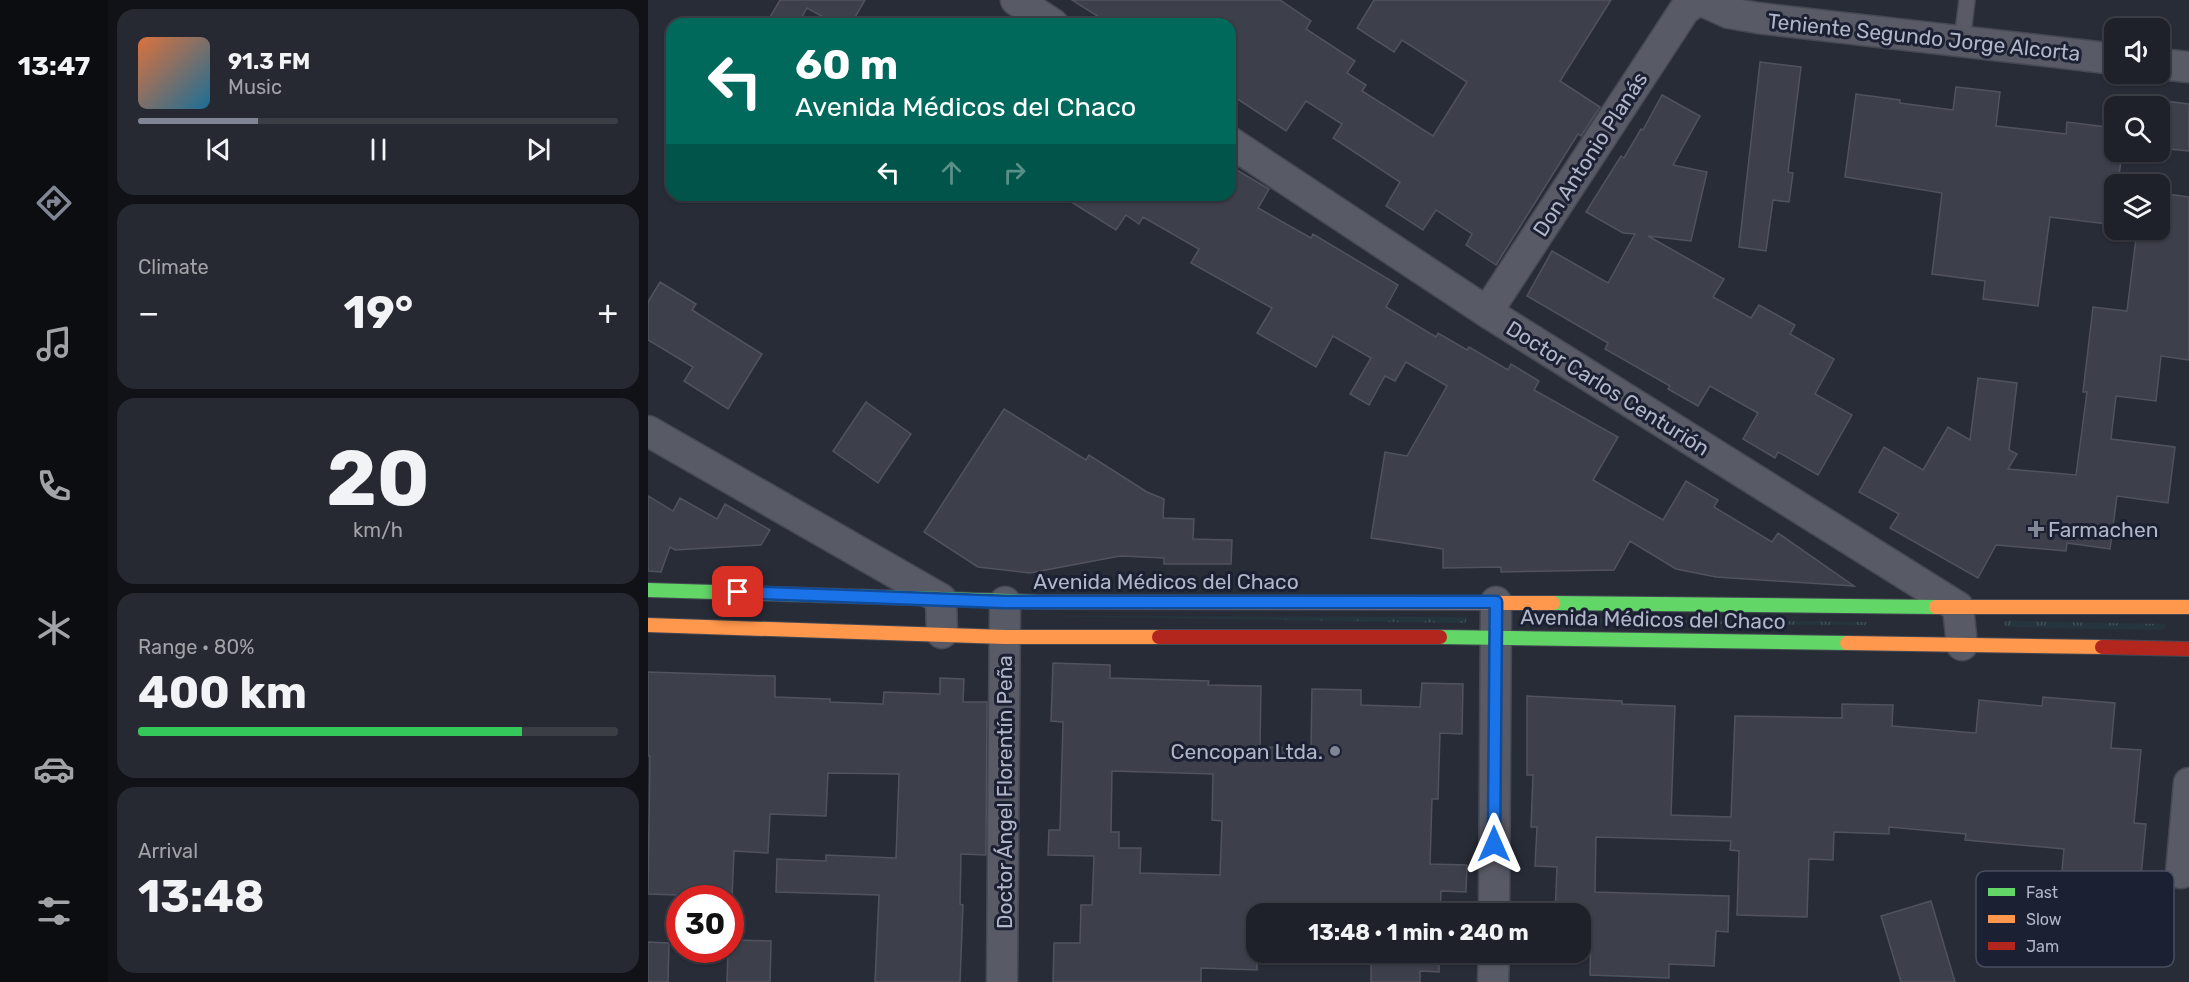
<!DOCTYPE html>
<html lang="en">
<head>
<meta charset="utf-8">
<style>
	:root { --surface:#1e2129; --page:#262931; --text:#f1f3f6; --muted:#a1a3a8; --line:#3c3e46; --accent:#818695 }
	body { margin:0; font-family:Rubik,sans-serif; background:var(--page); color:var(--text); height:100vh; display:flex; flex-direction:column; font-size:22px; white-space:nowrap }
	* { box-sizing:border-box; margin:0 }
	p { font-size:20px; color:var(--muted) }
	.icon { flex:none; width:33px; height:33px; fill:none; stroke:currentColor; stroke-width:2; stroke-linecap:round; stroke-linejoin:round }
	.map { position:relative; flex:1; overflow:hidden }
	.sheet { display:flex; flex-direction:column; gap:9px; padding:9px; background:#101217; width:540px }
	.sheet>* { flex:none }
	.hud { position:absolute; left:18px; top:18px; width:570px; height:183px; border-radius:18px; box-shadow:0 2px 4px #0004,0 0 0 2px var(--line); background:#00695c; color:#fff; overflow:hidden }
	.buttons { position:absolute; left:1456px; top:18px; display:grid; gap:12px }
	.buttons a { display:grid; place-items:center; width:66px; height:66px; border-radius:12px; background:var(--surface); box-shadow:0 2px 4px #0004,0 0 0 2px var(--line); font-size:30px }
	.speed { position:absolute; left:18px; top:885px; display:flex; gap:12px; font-size:30px; font-weight:700; text-align:center }
	.speed>* { display:grid; place-content:center; width:78px; height:78px; border-radius:50%; background:var(--surface); box-shadow:0 2px 4px #0004,0 0 0 2px var(--line); line-height:1 }
	.speed .limit { border:9px solid #d22; background:#fff; color:#111 }
	.pin { position:absolute; display:grid; place-items:center; width:51px; height:51px; color:#fff; margin:-26px; border-radius:12px; box-shadow:0 3px 9px #0006 }
	.me { position:absolute; width:66px; margin:-33px; rotate:0deg; stroke-linejoin:round; filter:drop-shadow(0 0 4px #0008) }
	.turn { display:flex; align-items:center; gap:21px; height:126px; padding:0 30px; font-size:27px }
	.turn .icon { width:78px; height:78px; stroke-width:2.5 }
	.turn b { display:block; font-size:42px; line-height:51px }
	.lanes { display:flex; align-items:center; height:57px; padding:0 30px; background:#0003; justify-content:center; gap:30px; direction:ltr }
	.lanes .off { opacity:.35 }
	.big { font-size:45px; font-weight:700; line-height:1.1 }
	.sheet .tile { flex:1; display:flex; flex-direction:column; justify-content:center; gap:9px; min-width:0; padding:0 21px; border-radius:18px; background:var(--page) }
	.sheet .dial { align-items:center; gap:0 }
	.dial b { font-size:78px; line-height:1 }
	.song { display:flex; align-items:center; gap:18px }
	.cover { width:72px; height:72px; border-radius:9px; background:linear-gradient(135deg,hsl(20 70% 55%),hsl(200 70% 35%)) }
	.played { height:6px; border-radius:3px; background:linear-gradient(90deg,var(--accent) 25%,var(--line) 25%) }
	.keys { display:flex; justify-content:space-around; direction:ltr }
	.heat { display:flex; justify-content:space-between; align-items:center; font-size:33px; direction:ltr }
	.charge { height:9px; border-radius:4px; background:linear-gradient(90deg,#34c759 80%,var(--line) 0) }
	.trip { position:absolute; left:598px; top:903px; width:345px; height:60px; border-radius:18px; background:var(--surface); box-shadow:0 2px 4px #0004,0 0 0 2px var(--line); font-weight:700; line-height:60px; text-align:center }
	main { display:flex; flex:1; min-height:0 }
	.menu { display:flex; flex-direction:column; width:108px; justify-content:space-around; align-items:center; background:#0c0d10; color:var(--muted) }
	.menu .icon { width:42px; height:42px }
	.menu .active { color:var(--accent) }
	.menu b { font-size:27px; color:var(--text) }
	.map>svg:first-child { display:block }
</style>
</head>
<body>
<main>
<nav class="menu">
<b>13:47</b>
<svg class="icon active" aria-label="directions" viewBox="0 0 24 24"><path d="M12 3l9 9-9 9-9-9zM9 14v-3h6M13 9l2 2-2 2"/></svg>
<svg class="icon" aria-label="music" viewBox="0 0 24 24"><path d="M9 18V5l10-2v13"/><circle cx="6" cy="18" r="3"/><circle cx="16" cy="16" r="3"/></svg>
<svg class="icon" aria-label="phone" viewBox="0 0 24 24"><path d="M5 4h4l2 5-3 2q2 4 5 5l2-3 5 2v4C11 20 4 13 5 4z"/></svg>
<svg class="icon" aria-label="climate" viewBox="0 0 24 24"><path d="M12 3v18M4 7l16 10M4 17L20 7"/></svg>
<svg class="icon" aria-label="car" viewBox="0 0 24 24"><path d="M5 17H2v-5l4-1 3-4h7l3 4 3 1v5h-3M9 17h6M6 11h13"/><circle cx="7" cy="17" r="2"/><circle cx="17" cy="17" r="2"/></svg>
<svg class="icon" aria-label="filters" viewBox="0 0 24 24"><path d="M4 7h16M4 17h16"/><circle cx="9" cy="7" r="2"/><circle cx="15" cy="17" r="2"/></svg>
</nav>
<section class="sheet">
<div class="tile">
<div class="song"><i class="cover"></i><div><b>91.3 FM</b><p>Music</p></div></div>
<div class="played"></div>
<div class="keys"><svg class="icon" aria-label="previous" viewBox="0 0 24 24"><path d="M18 5L8 12l10 7zM5 5v14"/></svg><svg class="icon" aria-label="pause" viewBox="0 0 24 24"><path d="M8 5v14M16 5v14"/></svg><svg class="icon" aria-label="next" viewBox="0 0 24 24"><path d="M6 5l10 7-10 7zM19 5v14"/></svg></div>
</div>
<div class="tile"><p>Climate</p>
<div class="heat"><a>−</a><b class="big">19°</b><a>+</a></div>
</div>
<div class="tile dial"><b>20</b><p>km/h</p></div>
<div class="tile"><p>Range · 80%</p><b class="big">400 km</b><div class="charge"></div></div>
<div class="tile"><p>Arrival</p><b class="big">13:48</b></div>
</section>
<div class="map">
<svg width="1541" height="982" viewBox="0 0 1541 982">
	<defs>
		<pattern id="grass-tufts" width="24" height="20" patternUnits="userSpaceOnUse" patternTransform="scale(1.5)"><rect width="24" height="20" fill="#25353d"/><path d="M3 7l-1-3M5 7V3M7 7l1-3M15 17l-1-3M17 17v-4M19 17l1-3" fill="none" stroke="#425058"/></pattern>
	</defs>
	<rect width="100%" height="100%" fill="#282c37"/>
	<g fill="url(#grass-tufts)">
		<polygon points="394,616 819,617 819,619 817,623"/>
		<polygon points="876,618 1219,622 1217,625 877,623 875,621"/>
		<polygon points="1358,621 1516,624 1518,626 1516,630 1358,627 1356,623"/>
	</g>
	<g fill="#3d404b" stroke="#50535f" stroke-width="1.5" fill-rule="evenodd">
		<polygon points="132,0 217,0 203,24 188,24 159,8 150,24 118,24"/>
		<polygon points="424,0 632,0 663,21 658,29 707,61 699,73 718,85 714,91 785,136 819,82 754,40 746,52 709,28 726,0 963,0 912,81 952,107 933,136 930,134 848,265 818,245 824,234 788,210 775,230 738,206 752,182 685,138 694,124 658,101 638,131 582,94 582,24 462,24"/>
		<polygon points="1112,62 1153,67 1140,172 1145,173 1141,202 1125,200 1118,251 1091,247"/>
		<polygon points="1308,87 1352,92 1348,126 1418,134 1419,122 1467,128 1467,152 1474,152 1470,184 1467,184 1467,225 1402,217 1390,306 1335,299 1337,281 1284,274 1294,193 1197,177 1208,94 1252,100 1252,103 1305,110"/>
		<polygon points="1014,95 1052,116 1025,165 1059,172 1043,241 1000,236 1076,279 1065,297 1103,318 1111,305 1147,325 1142,334 1186,359 1167,394 1204,415 1170,475 1130,452 1127,458 1095,439 1110,413 1062,386 1050,406 1020,389 1022,386 957,349 960,343 879,296 904,251 960,283 987,234 975,233 938,212 973,156 976,158 993,129 995,130"/>
		<polygon points="1517,101 1541,104 1541,151 1512,148"/>
		<polygon points="582,166 621,189 610,208 663,238 665,234 750,285 738,307 788,337 790,333 819,350 821,347 860,370 863,364 891,381 886,390 970,437 945,480 1015,520 1038,481 1070,500 1066,507 1124,542 1130,533 1206,586 1068,577 1028,569 982,541 966,570 853,572 853,567 795,568 795,549 723,538 737,452 759,456 799,386 758,362 747,381 737,376 721,405 702,394 723,358 685,336 668,367 609,333 624,308 543,263 551,249 495,217 491,224 478,215 468,230 412,195 582,195"/>
		<polygon points="1512,193 1541,197 1541,360 1513,356 1508,401 1468,396 1463,439 1527,447 1520,503 1469,496 1462,549 1419,543 1418,551 1348,545 1330,578 1242,528 1251,514 1211,492 1236,447 1275,470 1300,427 1322,440 1330,378 1369,383 1361,450 1369,454 1360,469 1428,475 1439,392 1435,392 1445,307 1479,311 1489,230 1512,230"/>
		<polygon points="12,282 48,304 44,310 114,354 80,409 36,381 45,367 0,340 0,302"/>
		<polygon points="218,402 263,434 230,483 185,451"/>
		<polygon points="356,409 438,460 441,455 499,492 516,499 515,518 546,519 545,539 584,540 583,564 516,564 516,558 472,556 382,573 330,567 276,532"/>
		<polygon points="0,496 25,511 32,498 69,519 77,504 122,530 113,545 27,550 22,547 13,572 0,571"/>
		<path d="M 405,663 L 462,665 L 462,678 L 561,681 L 560,685 L 613,686 L 612,747 L 663,748 L 664,689 L 713,690 L 713,705 L 772,707 L 774,683 L 815,684 L 814,734 L 792,733 L 790,799 L 784,799 L 782,864 L 819,865 L 818,892 L 793,891 L 792,914 L 609,914 L 609,970 L 553,968 L 553,982 L 405,982 L 406,943 L 432,943 L 433,905 L 444,905 L 446,856 L 400,855 L 401,830 L 412,830 L 415,722 L 403,721 ZM 464,771 L 565,774 L 564,820 L 574,821 L 572,875 L 492,873 L 493,848 L 471,848 L 471,832 L 463,832 Z"/>
		<polygon points="0,672 127,676 127,697 182,699 182,702 235,704 236,692 292,694 292,678 316,679 315,702 339,702 338,855 313,854 312,904 315,905 312,982 227,982 231,895 128,892 129,859 178,861 178,855 248,858 251,774 180,773 178,816 122,814 120,853 86,851 84,897 0,894 2,756 0,756"/>
		<polygon points="879,696 974,701 974,704 1027,706 1023,815 1083,817 1087,716 1194,718 1194,704 1245,705 1244,726 1328,733 1331,700 1394,706 1395,697 1467,703 1463,748 1493,750 1486,823 1498,824 1491,897 1412,890 1416,849 1317,840 1318,834 1241,827 1241,834 1186,832 1185,860 1161,859 1159,917 1089,915 1091,851 1082,850 1083,841 948,837 947,892 1081,896 1080,932 1068,931 1066,966 1021,964 1021,978 942,975 943,927 933,926 933,914 907,914 909,867 887,866 889,827 883,827 885,775 879,775"/>
		<polygon points="1283,901 1307,982 1253,982 1233,916"/>
		<polygon points="82,940 123,941 122,982 79,982 80,950 82,950"/>
		<polygon points="0,942 21,943 20,982 0,982"/>
		<polygon points="723,952 791,952 791,972 772,971 772,982 723,982"/>
	</g>
	<g fill="none" stroke-linecap="round" stroke-linejoin="round">
		<g stroke="#454954" stroke-width="18">
			<polyline id="lane" points="1314,41 1319,0"/>
		</g>
		<g stroke="#454954" stroke-width="33">
			<g id="street">
				<polyline points="368,0 405,24"/>
				<polyline points="1052,0 1081,13 1110,18 1467,59"/>
				<polyline points="1512,64 1541,67"/>
				<polyline points="582,142 839,312 1310,607 1314,645"/>
				<polyline points="839,312 1037,9 1051,0"/>
				<polyline points="0,431 293,599 294,633"/>
				<polyline points="1533,873 1541,783"/>
				<polyline points="846,914 848,602"/>
				<polyline points="354,982 357,602"/>
				<polyline points="845,982 846,952"/>
			</g>
		</g>
		<g stroke="#454954" stroke-width="16">
			<g id="fast">
				<polyline points="0,590 392,602"/>
				<polyline points="905,603 1288,607"/>
				<polyline points="792,637 1199,643"/>
			</g>
		</g>
		<g stroke="#454954" stroke-width="16">
			<g id="slow">
				<polyline points="392,602 905,603"/>
				<polyline points="1288,607 1541,607"/>
				<polyline points="0,625 357,637 511,637"/>
				<polyline points="1199,643 1454,647"/>
			</g>
		</g>
		<g stroke="#454954" stroke-width="16">
			<g id="jam">
				<polyline points="511,637 792,637"/>
				<polyline points="1454,647 1541,649"/>
			</g>
		</g>
		<use href="#lane" stroke="#585a65" stroke-width="15"/>
		<use href="#street" stroke="#585a65" stroke-width="30"/>
		<use href="#fast" stroke="#63d668" stroke-width="14"/>
		<use href="#slow" stroke="#ff974d" stroke-width="14"/>
		<use href="#jam" stroke="#b3261e" stroke-width="14"/>
	</g>
	<g fill="none" stroke-linecap="round" stroke-linejoin="round">
		<g stroke="#114b97" stroke-width="15">
			<polyline id="route" points="90,592 357,602 848,602 846,844"/>
		</g>
		<use href="#route" stroke="#1a73e8" stroke-width="10"/>
	</g>
	<g fill="#818695" stroke="#1b2032" stroke-width="2">
		<path d="M1385 520h6v6h6v6h-6v6h-6v-6h-6v-6h6z"/>
		<circle cx="687" cy="751" r="6"/>
	</g>
	<g text-anchor="middle" dominant-baseline="central" stroke-width="6" stroke-linejoin="round" paint-order="stroke">
		<g font-size="21" fill="#b1b6c8" stroke="#1b2032">
			<text transform="translate(1276 37) rotate(6)">Teniente Segundo Jorge Alcorta</text>
			<text transform="translate(942 154) rotate(-57)">Don Antonio Planás</text>
			<text transform="translate(960 388) rotate(32)">Doctor Carlos Centurión</text>
			<text x="518" y="581">Avenida Médicos del Chaco</text>
			<text transform="translate(1005 619) rotate(1)">Avenida Médicos del Chaco</text>
			<text transform="translate(356 792) rotate(-90)">Doctor Ángel Florentín Peña</text>
		</g>
		<g font-size="21" fill="#b1b6c8" stroke="#1b2032" text-anchor="start">
			<text x="1400" y="529">Farmachen</text>
			<text x="675" y="751" text-anchor="end">Cencopan Ltda.</text>
		</g>
	</g>
	<rect x="1328" y="871" width="198" height="96" rx="9" fill="#1b2032" stroke="#484d5f" stroke-width="1.5"/>
	<rect x="1340" y="888" width="27" height="8" fill="#63d668"/>
	<rect x="1340" y="915" width="27" height="8" fill="#ff974d"/>
	<rect x="1340" y="942" width="27" height="8" fill="#b3261e"/>
	<g font-size="16" fill="#b1b6c8">
		<text x="1378" y="898">Fast</text>
		<text x="1378" y="925">Slow</text>
		<text x="1378" y="952">Jam</text>
	</g>
</svg>
<div class="buttons">
<a><svg class="icon" aria-label="sound" viewBox="0 0 24 24"><path d="M4 9h4l5-4v14l-5-4H4zM17 9q2 3 0 6"/></svg></a>
<a><svg class="icon" aria-label="search" viewBox="0 0 24 24"><circle cx="10" cy="10" r="6"/><path d="M15 15l6 6"/></svg></a>
<a><svg class="icon" aria-label="layers" viewBox="0 0 24 24"><path d="M12 4l9 5-9 5-9-5zM3 14l9 5 9-5"/></svg></a>
</div>
<div class="speed"><div class="limit">30</div></div>
<div class="pin" style="left:90px;top:592px;background:#d93025"><svg class="icon" aria-label="arrive" viewBox="0 0 24 24"><path d="M6 21V4h12l-3 4 3 4H6"/></svg></div>
<svg class="me" style="left:846px;top:844px" viewBox="-20 -20 40 40"><path d="M0-17L14 15 0 8-14 15z" fill="#1a73e8" stroke="#fff" stroke-width="4"/></svg>
<div class="trip">13:48 · 1 min · 240 m</div>
<div class="hud">
<div class="turn"><svg class="icon" aria-label="left" viewBox="0 0 24 24"><path d="M17 20v-9H6M10 6l-5 5 5 5"/></svg><div><b>60 m</b>Avenida Médicos del Chaco</div></div>
<div class="lanes"><svg class="icon" aria-label="left" viewBox="0 0 24 24"><path d="M17 20v-9H6M10 6l-5 5 5 5"/></svg><svg class="icon off" aria-label="ahead" viewBox="0 0 24 24"><path d="M12 20V5M6 11l6-6 6 6"/></svg><svg class="icon off" aria-label="right" viewBox="0 0 24 24"><path d="M7 20v-9h11M14 6l5 5-5 5"/></svg></div>
</div>
</div>
</main>
</body>
</html>
